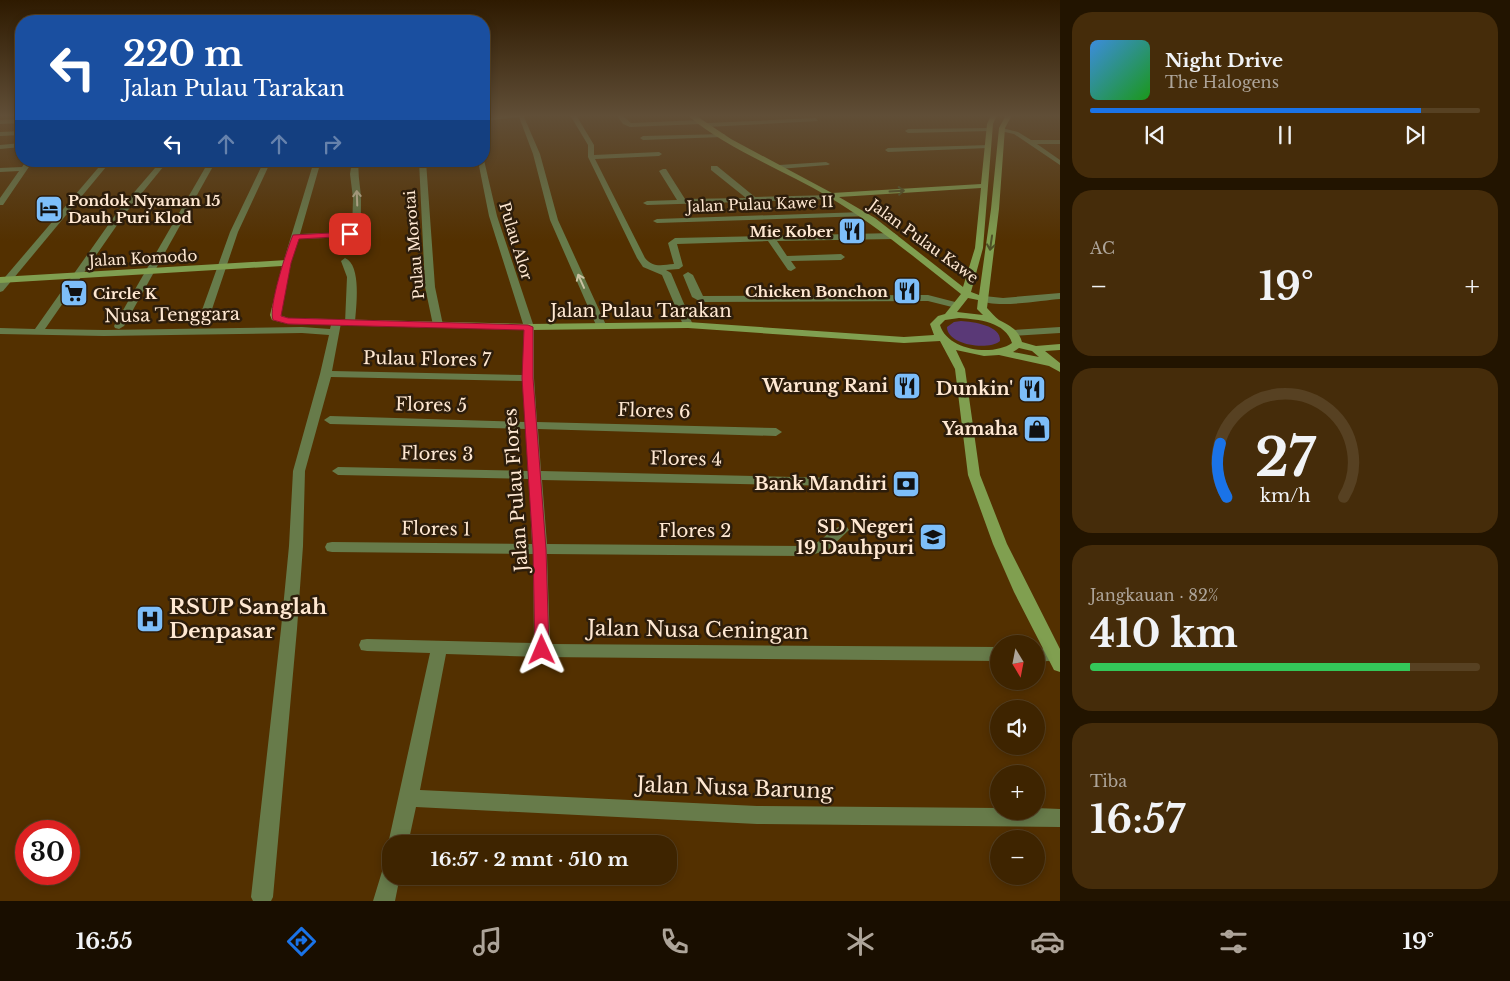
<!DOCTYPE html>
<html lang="id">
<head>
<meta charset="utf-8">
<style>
	:root { --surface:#3e2400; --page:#452c0a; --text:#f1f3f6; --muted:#ada499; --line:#574122; --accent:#1a73e8 }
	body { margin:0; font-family:"Libre Baskerville",serif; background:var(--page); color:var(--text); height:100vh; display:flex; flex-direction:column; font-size:19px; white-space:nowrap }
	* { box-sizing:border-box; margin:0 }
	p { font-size:16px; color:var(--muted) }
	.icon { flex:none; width:28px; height:28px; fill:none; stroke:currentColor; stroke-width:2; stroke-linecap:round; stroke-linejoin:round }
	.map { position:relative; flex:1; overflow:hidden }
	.drawer { display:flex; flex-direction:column; gap:12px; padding:12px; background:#221400; width:450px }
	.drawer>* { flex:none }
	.guide { position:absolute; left:15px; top:15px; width:475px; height:152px; border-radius:20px; box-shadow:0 2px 8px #0003,0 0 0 1px var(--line); background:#1a4fa0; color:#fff; overflow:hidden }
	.needle { width:32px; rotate:170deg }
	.tools { position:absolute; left:990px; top:635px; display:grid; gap:10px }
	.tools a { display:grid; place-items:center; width:55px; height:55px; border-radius:50%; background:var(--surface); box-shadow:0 2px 8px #0003,0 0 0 1px var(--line); font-size:25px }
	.speed { position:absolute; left:15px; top:820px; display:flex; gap:10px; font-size:25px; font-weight:700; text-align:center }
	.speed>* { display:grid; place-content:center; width:65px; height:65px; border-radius:50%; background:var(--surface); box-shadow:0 2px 8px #0003,0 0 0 1px var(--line); line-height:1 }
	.speed .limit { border:8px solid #d22; background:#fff; color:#111 }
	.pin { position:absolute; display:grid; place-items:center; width:42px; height:42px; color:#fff; margin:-21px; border-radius:10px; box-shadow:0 2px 8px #0006 }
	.me { position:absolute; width:55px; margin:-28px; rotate:359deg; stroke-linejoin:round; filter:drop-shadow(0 0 4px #0008) }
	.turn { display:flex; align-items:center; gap:18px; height:105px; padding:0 25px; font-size:22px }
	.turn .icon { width:65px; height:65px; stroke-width:2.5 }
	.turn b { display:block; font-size:35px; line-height:42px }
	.lanes { display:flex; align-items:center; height:48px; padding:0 25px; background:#0003; justify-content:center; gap:25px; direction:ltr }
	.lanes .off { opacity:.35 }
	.big { font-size:38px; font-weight:800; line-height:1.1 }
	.drawer .card { flex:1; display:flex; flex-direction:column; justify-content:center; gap:8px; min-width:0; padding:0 18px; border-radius:20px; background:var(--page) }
	.drawer .dial { align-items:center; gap:0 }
	.dial svg { height:130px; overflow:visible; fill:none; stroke:var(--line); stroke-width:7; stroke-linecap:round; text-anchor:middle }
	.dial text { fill:var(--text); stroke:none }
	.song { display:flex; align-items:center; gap:15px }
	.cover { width:60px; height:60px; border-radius:8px; background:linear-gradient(135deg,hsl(210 70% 55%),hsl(120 70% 35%)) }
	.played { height:5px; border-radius:2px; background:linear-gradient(90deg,var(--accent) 85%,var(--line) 85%) }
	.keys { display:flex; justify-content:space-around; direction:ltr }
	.heat { display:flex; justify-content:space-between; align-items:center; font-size:28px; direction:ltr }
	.charge { height:8px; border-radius:4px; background:linear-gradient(90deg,#34c759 82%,var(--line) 0) }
	.trip { position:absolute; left:382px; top:835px; width:295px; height:50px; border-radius:20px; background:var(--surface); box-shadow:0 2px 8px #0003,0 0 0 1px var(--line); font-weight:800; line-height:50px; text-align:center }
	.tab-bar { display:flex; height:80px; justify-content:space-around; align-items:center; background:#190e00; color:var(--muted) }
	.tab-bar .icon { width:35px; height:35px }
	.tab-bar .current { color:var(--accent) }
	.tab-bar b { font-size:22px; color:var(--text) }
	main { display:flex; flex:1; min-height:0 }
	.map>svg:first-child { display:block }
</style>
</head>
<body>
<main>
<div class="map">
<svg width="1060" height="901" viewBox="0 0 1060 901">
	<rect width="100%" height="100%" fill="#533000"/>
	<path fill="#5a3977" d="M 961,321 C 973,322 1001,325 1000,341 C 988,351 947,345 947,327 L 954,322 Z"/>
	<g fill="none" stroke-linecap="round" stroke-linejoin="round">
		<g fill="#677b4a" fill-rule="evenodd">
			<polygon points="502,115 526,115 524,117 540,154 558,220 606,325 605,327 601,328 596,325 550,220 533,154 519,117 484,121 484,117"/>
			<path d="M 570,115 L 576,115 L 594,145 L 594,155 L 659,152 L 662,154 L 659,156 L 595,159 L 645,258 C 653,268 662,265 674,264 L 668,243 L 675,238 L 894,233 L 898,236 L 894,239 L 777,241 L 787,256 L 841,254 L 845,257 L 841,260 L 791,261 L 796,268 L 791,271 L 788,270 L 768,241 L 677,244 L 683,266 L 679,269 L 666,270 L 671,273 L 693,325 L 688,328 L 684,327 L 662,275 L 643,267 L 637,258 L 588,157 L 588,145 Z"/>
			<polygon points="616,115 622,115 631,123 701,120 704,122 701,124 630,127 623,124"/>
			<polygon points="816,118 818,121 707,127 704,125 707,123"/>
			<polygon points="21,119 21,123 0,124 0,120"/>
			<polygon points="991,128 991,130 989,131 908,133 905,131 908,129"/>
			<polygon points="1002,128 1018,132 1031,140 1060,140 1060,144 1037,144 1060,160 1060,165 1014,134 1000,131 1000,129"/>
			<polygon points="21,131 21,135 0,136 0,132"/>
			<polygon points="724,134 725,135 722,137 643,140 640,138 643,136"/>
			<polygon points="21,143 21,147 0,149 0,145"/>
			<polygon points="990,145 991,146 988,148 888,152 885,150 888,148"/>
			<path d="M 484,160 L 497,216 L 534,327 L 534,378 L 537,422 L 776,428 L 782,432 L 776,436 L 538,429 L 541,471 L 836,478 L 843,482 L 836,486 L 542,480 L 547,544 L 808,546 C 823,544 833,522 847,527 L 849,530 L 828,550 L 808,556 L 547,554 L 550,644 L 999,647 L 999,661 L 542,657 L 446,654 L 420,790 L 757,806 L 999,808 L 999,811 L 1036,811 L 1036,808 L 1060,809 L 1060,827 L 757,824 L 416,807 L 408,844 L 391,844 L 391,851 L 388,844 L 430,653 L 367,651 L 361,650 L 359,645 L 361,640 L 367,639 L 534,643 L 533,554 L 332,552 L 327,551 L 325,547 L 327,543 L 332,542 L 532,544 L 529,479 L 338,475 L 332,471 L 338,467 L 528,471 L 526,429 L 330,424 L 324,420 L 330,416 L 525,422 L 523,381 L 331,377 L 305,471 L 303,546 L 297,629 L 273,897 L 271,901 L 253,901 L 251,897 L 281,629 L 289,546 L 293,471 L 320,374 L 329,335 L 302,333 L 104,336 L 0,334 L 0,328 L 35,329 L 118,211 L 161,161 L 168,161 L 124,215 L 45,329 L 104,330 L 302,327 L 330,329 L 332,321 L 336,320 L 341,323 L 332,371 L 523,375 L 524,327 L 489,216 L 478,161 Z"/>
			<polygon points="26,161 33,161 3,205 0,205 0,198 19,171 0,172 0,168 22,167"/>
			<polygon points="104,161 111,161 3,291 0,292 0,283"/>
			<polygon points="209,161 216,161 124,326 119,329 115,328 114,326 126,305"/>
			<polygon points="264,161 271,161 238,232 207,324 206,326 198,326 197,324 230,232"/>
			<path d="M 314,161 L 321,161 L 300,234 L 352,232 L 353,198 L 350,174 L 352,161 L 359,161 C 357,175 361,187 361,200 C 361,216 360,231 362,247 L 355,249 L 353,237 L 298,239 L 291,263 L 290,265 L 284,265 L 283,263 Z"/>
			<polygon points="419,161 426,161 435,287 443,325 438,328 433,325 425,287"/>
			<polygon points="826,162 830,164 828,165 779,169 775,167 779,165"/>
			<polygon points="711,166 717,166 755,197 834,195 838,197 834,199 647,205 643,203 647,201 677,200 659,171 663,169 666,169 685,199 746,198 711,170"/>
			<polygon points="863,212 866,212 866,216 657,223 653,221 657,219"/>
			<path d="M 345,258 C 362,265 356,308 355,323 L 350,326 L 345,323 L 347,277 L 341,261 Z"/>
			<polygon points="688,272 693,275 703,296 928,295 959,303 961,305 956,308 928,301 701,302 692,297 683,275"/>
			<path d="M 1060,293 L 1060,299 C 1042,300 992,310 979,299 L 984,296 L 1003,298 Z"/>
			<polygon points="1060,327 1060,333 1014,336 1009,333 1014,330"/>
			<polygon points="1036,648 1060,650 1060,660 1036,662"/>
			<polygon points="391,862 391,876 400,876 395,901 373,901 384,865"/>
		</g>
		<path fill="#809f50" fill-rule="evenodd" d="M 687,115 L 695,115 L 731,139 L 832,193 L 981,184 L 987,124 L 991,115 L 997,115 L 993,124 L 983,248 L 971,292 L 979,295 L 991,209 L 999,128 L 1006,115 L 1012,115 L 1005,128 L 999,209 L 987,308 C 991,312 995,317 999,320 C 1010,326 1018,329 1022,342 L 1036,346 L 1060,344 L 1060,350 L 1045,351 L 1060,363 L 1060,372 L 1049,366 L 999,355 L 984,356 L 956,350 L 965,369 L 980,475 L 1007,544 L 1060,649 L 1060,672 L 1054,670 L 1014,592 L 993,544 L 968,475 L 955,369 L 940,341 L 904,343 L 688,328 L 529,330 L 288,324 L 272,320 L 270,315 L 282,266 L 0,283 L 0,277 L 287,260 L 291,263 L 280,315 L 288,318 L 529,324 L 688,322 L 904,337 L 934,335 L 930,324 L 938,316 L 945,314 L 961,294 C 918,260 876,225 829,197 C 783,170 729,150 687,115 ZM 981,188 L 975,248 L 963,287 L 875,218 L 839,197 ZM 968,298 L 978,300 L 977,309 L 983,315 L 957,312 ZM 959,318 C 978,319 1006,322 1012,343 C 992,357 947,350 940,325 L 945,320 ZM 1019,348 L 1032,351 L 1039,357 L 1013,352 Z"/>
	</g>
	<defs><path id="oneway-shaft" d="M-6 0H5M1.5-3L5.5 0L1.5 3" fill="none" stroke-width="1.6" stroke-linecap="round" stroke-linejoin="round" transform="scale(1.25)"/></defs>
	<g stroke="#4e5127">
		<use href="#oneway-shaft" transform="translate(897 191) rotate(-3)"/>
		<use href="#oneway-shaft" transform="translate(991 243) rotate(98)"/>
	</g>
	<g stroke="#cac2a2">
		<use href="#oneway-shaft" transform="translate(357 198) rotate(-92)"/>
		<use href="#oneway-shaft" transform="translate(581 281) rotate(-114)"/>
	</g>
	<linearGradient id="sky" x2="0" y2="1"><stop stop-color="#2e1a00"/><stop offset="0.48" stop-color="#604e37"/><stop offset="1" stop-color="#604e37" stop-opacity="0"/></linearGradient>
	<rect width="1060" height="241" fill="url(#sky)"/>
	<path fill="#e11d48" stroke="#92132f" d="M 350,232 L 354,234 L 353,236 L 299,239 L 291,263 L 281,316 L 288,318 L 528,325 L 533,327 L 533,378 L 546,549 L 549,650 L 547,654 L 542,656 L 537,654 L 535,650 L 533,549 L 522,378 L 524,330 L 288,324 L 273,320 C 268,307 287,249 293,235 Z"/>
	<defs>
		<g id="hotel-square" transform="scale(1.4375)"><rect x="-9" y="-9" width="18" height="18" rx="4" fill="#7dbef9" stroke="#2d1d0b"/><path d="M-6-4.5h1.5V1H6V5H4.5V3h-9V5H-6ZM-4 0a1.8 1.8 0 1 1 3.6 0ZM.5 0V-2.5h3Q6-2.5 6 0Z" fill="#111"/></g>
		<g id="restaurant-square" transform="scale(1.4375)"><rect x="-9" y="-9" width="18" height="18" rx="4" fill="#7dbef9" stroke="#2d1d0b"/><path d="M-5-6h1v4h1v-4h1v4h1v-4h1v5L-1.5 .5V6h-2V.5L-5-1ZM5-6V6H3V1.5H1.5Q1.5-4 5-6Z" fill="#111"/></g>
		<g id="supermarket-square" transform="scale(1.4375)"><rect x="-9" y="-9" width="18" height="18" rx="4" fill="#7dbef9" stroke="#2d1d0b"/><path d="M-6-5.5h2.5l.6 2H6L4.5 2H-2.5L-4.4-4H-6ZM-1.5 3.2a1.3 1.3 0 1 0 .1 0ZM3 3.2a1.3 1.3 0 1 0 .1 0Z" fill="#111"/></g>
		<g id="shop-square" transform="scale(1.4375)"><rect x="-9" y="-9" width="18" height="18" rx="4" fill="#7dbef9" stroke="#2d1d0b"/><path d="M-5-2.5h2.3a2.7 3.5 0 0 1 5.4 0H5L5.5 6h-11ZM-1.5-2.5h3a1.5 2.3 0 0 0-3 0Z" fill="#111"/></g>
		<g id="bank-square" transform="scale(1.4375)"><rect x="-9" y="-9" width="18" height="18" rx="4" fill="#7dbef9" stroke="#2d1d0b"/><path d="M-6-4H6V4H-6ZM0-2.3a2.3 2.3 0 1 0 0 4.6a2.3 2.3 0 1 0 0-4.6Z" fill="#111"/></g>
		<g id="school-square" transform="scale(1.4375)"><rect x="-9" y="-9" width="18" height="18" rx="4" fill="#7dbef9" stroke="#2d1d0b"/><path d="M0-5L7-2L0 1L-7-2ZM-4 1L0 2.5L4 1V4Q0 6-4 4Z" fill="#111"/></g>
		<g id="hospital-square" transform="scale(1.4375)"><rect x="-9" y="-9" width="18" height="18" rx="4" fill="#7dbef9" stroke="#2d1d0b"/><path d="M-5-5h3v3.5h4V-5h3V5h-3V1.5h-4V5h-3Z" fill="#111"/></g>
	</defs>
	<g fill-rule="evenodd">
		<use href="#hotel-square" x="49" y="209"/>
		<use href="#restaurant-square" x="852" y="231"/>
		<use href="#restaurant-square" x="907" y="291"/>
		<use href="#supermarket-square" x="74" y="293"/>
		<use href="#restaurant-square" x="907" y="386"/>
		<use href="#restaurant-square" x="1032" y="389"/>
		<use href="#shop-square" x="1037" y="429"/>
		<use href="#bank-square" x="906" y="484"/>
		<use href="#school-square" x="933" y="537"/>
		<use href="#hospital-square" x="150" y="619"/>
	</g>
	<g text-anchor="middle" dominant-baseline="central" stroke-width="5" stroke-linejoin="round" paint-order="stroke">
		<g font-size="15" font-weight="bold" fill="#ffe8d2" stroke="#2d1d0b" text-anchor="start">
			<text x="68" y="200">Pondok Nyaman 15<tspan x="68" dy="17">Dauh Puri Klod</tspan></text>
			<text x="833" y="231" text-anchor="end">Mie Kober</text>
			<text x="888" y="291" text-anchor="end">Chicken Bonchon</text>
			<text x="93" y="293">Circle K</text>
		</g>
		<g font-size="15" fill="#ffe8d2" stroke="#2d1d0b">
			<text transform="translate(760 204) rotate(-2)">Jalan Pulau Kawe II</text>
			<text transform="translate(516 241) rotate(73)">Pulau Alor</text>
			<text transform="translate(924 241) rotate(36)">Jalan Pulau Kawe</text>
			<text transform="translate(414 245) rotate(-95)">Pulau Morotai</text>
			<text transform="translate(143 258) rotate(-3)">Jalan Komodo</text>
		</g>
		<g font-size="18" fill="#ffe8d2" stroke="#2d1d0b">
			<text x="641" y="311">Jalan Pulau Tarakan</text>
			<text transform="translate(172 315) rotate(-1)">Nusa Tenggara</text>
			<text transform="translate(427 359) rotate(1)">Pulau Flores 7</text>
			<text transform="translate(431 405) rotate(1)">Flores 5</text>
			<text transform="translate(654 411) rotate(2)">Flores 6</text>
			<text transform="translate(437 454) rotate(1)">Flores 3</text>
			<text transform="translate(686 459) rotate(1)">Flores 4</text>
			<text transform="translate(516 490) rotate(-94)">Jalan Pulau Flores</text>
			<text transform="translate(436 529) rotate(1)">Flores 1</text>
			<text x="695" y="531">Flores 2</text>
		</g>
		<g font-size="18" font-weight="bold" fill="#ffe8d2" stroke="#2d1d0b" text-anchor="end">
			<text x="888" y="386">Warung Rani</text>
			<text x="1013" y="389">Dunkin'</text>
			<text x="1018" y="429">Yamaha</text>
			<text x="887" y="484">Bank Mandiri</text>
			<text x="914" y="527">SD Negeri<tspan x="914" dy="21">19 Dauhpuri</tspan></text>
		</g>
		<g font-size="21" font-weight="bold" fill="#ffe8d2" stroke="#2d1d0b" text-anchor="start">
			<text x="169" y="607">RSUP Sanglah<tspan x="169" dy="24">Denpasar</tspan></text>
		</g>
		<g font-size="21" fill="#ffe8d2" stroke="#2d1d0b">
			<text transform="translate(698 630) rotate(1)">Jalan Nusa Ceningan</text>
			<text transform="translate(735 788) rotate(2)">Jalan Nusa Barung</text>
		</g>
	</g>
</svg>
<div class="tools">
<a><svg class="needle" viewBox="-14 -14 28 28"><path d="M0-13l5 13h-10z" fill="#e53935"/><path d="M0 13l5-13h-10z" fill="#ada499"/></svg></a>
<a><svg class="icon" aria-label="sound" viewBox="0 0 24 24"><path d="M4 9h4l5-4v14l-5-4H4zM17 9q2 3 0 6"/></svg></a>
<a>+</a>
<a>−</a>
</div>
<div class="speed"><div class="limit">30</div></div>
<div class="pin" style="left:350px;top:234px;background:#d93025"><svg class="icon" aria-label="arrive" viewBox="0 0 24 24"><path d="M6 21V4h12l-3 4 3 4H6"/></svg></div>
<svg class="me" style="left:542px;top:650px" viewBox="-20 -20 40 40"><path d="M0-17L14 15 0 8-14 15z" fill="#e11d48" stroke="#fff" stroke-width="4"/></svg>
<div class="trip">16:57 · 2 mnt · 510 m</div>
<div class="guide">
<div class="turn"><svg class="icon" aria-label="left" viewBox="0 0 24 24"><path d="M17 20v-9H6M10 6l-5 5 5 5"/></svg><div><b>220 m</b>Jalan Pulau Tarakan</div></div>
<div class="lanes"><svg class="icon" aria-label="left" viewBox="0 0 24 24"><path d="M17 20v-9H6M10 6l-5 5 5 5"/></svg><svg class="icon off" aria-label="ahead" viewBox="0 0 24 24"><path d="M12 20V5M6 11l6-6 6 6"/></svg><svg class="icon off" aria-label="ahead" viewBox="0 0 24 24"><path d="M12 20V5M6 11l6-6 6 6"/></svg><svg class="icon off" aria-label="right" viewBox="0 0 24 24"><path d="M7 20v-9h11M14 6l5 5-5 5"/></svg></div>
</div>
</div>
<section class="drawer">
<div class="card">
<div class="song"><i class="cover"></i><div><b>Night Drive</b><p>The Halogens</p></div></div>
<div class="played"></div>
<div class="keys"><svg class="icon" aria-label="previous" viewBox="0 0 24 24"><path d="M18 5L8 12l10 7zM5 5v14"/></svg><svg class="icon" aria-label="pause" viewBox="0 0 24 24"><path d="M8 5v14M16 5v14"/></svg><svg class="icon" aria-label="next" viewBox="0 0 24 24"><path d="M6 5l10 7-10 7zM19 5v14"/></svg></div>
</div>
<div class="card"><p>AC</p>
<div class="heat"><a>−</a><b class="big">19°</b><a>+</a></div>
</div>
<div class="card dial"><svg viewBox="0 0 100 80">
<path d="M14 69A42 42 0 1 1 86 69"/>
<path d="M14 69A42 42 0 0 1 10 36" stroke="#1a73e8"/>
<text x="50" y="56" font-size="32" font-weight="700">27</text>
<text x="50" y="72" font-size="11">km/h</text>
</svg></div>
<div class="card"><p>Jangkauan · 82%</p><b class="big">410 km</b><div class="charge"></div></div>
<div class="card"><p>Tiba</p><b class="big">16:57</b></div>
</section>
</main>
<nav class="tab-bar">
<b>16:55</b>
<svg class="icon current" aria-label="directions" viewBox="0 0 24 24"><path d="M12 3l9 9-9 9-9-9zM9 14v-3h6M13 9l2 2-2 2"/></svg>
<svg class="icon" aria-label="music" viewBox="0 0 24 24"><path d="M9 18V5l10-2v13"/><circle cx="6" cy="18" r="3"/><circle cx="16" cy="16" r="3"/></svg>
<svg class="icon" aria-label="phone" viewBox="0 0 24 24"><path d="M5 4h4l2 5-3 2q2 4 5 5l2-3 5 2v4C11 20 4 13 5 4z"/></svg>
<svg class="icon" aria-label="climate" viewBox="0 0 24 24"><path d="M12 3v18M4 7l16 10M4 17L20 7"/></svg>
<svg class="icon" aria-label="car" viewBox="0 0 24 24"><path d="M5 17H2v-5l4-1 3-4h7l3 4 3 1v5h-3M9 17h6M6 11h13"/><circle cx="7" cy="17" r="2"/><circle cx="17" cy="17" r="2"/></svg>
<svg class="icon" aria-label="filters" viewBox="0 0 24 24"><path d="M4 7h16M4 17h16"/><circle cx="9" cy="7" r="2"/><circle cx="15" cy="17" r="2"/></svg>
<b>19°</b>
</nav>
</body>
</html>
